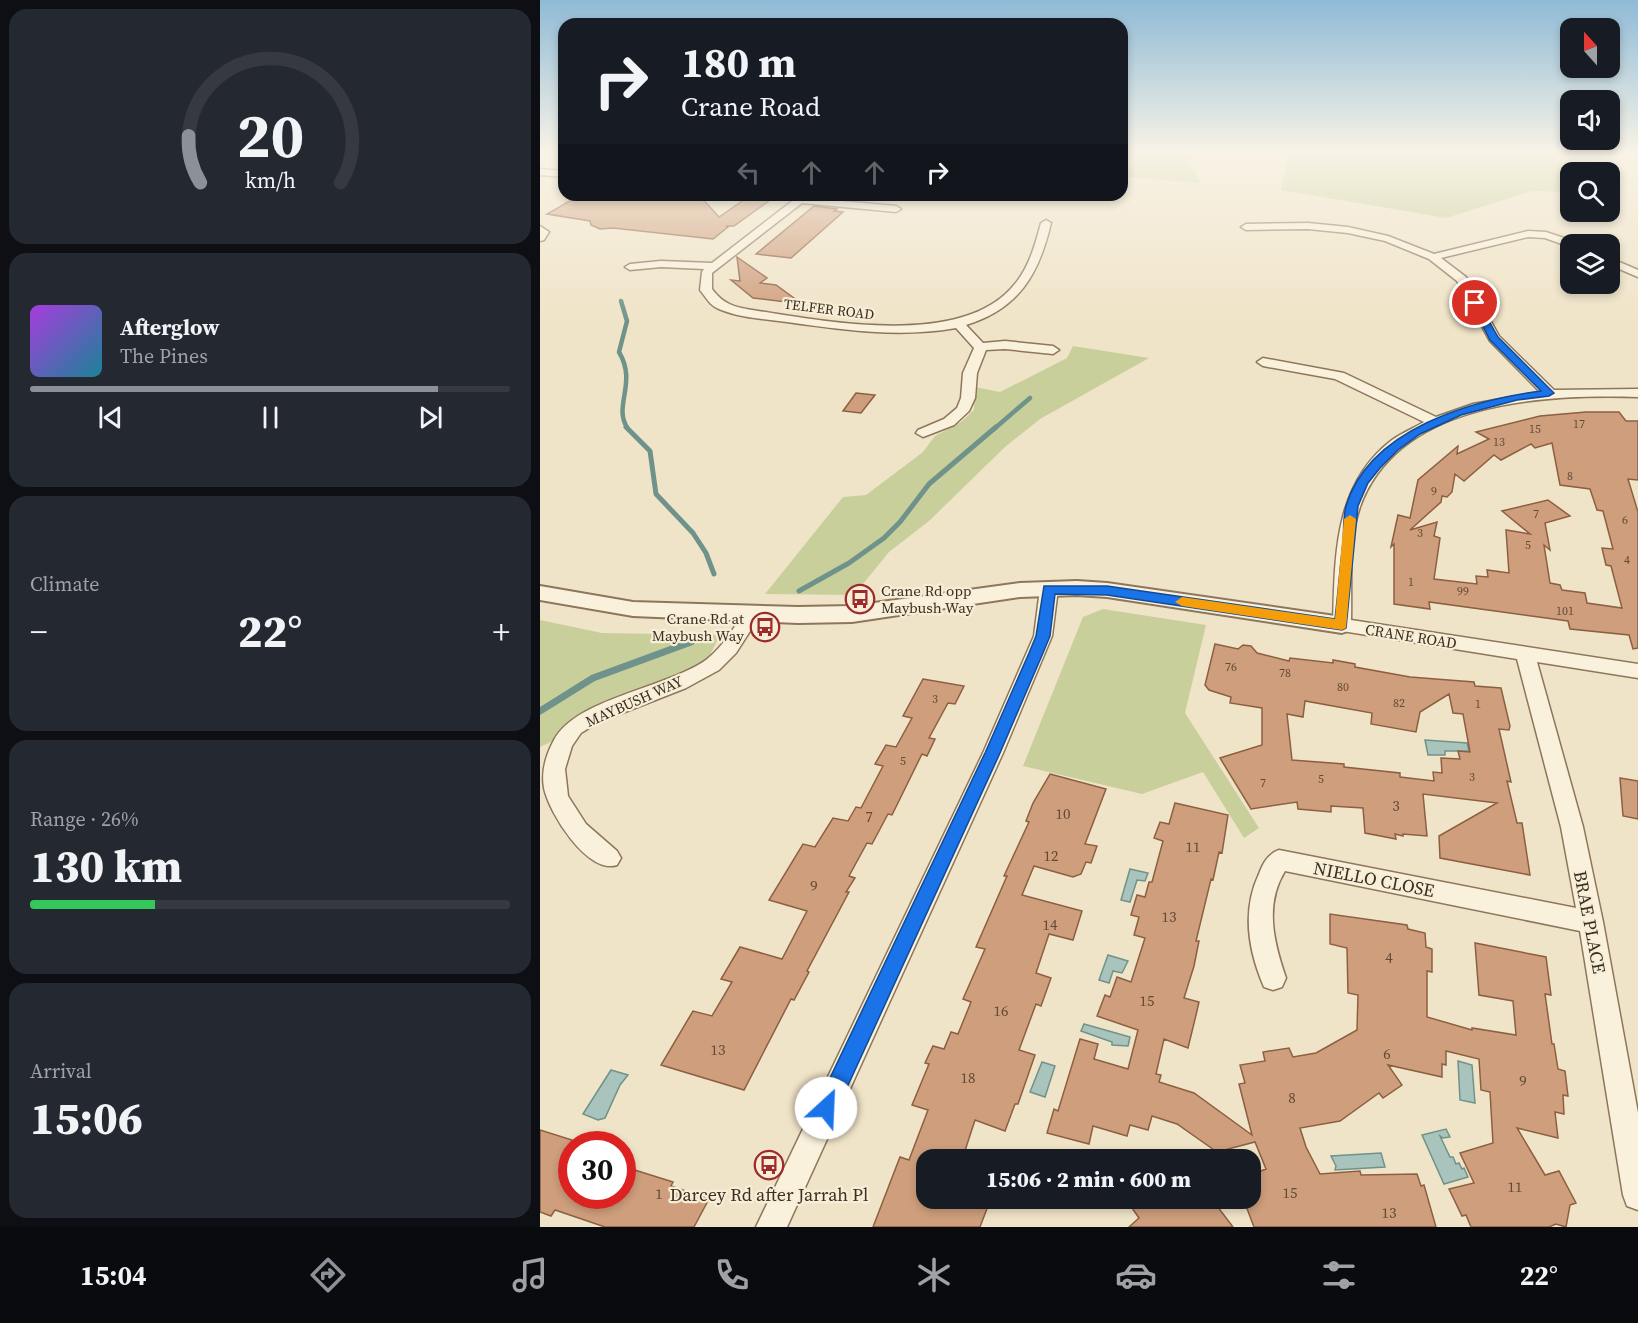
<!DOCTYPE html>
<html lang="en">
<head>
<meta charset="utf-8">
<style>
	:root { --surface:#171b24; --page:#242831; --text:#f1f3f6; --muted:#9ea1a6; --line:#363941; --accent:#8c9099 }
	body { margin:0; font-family:"Source Serif 4",serif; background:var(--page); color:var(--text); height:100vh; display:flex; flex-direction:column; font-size:22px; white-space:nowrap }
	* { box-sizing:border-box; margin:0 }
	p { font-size:20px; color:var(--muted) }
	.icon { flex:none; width:33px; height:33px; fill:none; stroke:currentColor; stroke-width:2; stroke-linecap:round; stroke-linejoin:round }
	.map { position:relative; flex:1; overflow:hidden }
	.drawer { display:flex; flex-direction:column; gap:9px; padding:9px; background:#0d0f14; width:540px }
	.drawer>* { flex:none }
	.guide { position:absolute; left:18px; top:18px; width:570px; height:183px; border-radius:18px; box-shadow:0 3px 9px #0003; background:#171b24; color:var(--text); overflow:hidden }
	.needle { width:39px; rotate:339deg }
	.fabs { position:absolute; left:1020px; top:18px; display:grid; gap:12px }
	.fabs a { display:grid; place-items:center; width:60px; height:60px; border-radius:12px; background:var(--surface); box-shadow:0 3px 9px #0003; font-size:30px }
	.speed { position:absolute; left:18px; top:1131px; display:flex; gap:12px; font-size:30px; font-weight:700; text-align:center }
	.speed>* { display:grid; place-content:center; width:78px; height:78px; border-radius:50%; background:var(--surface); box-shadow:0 3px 9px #0003; line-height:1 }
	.speed .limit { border:9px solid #d22; background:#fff; color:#111 }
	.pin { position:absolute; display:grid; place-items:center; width:51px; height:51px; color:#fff; margin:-26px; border:3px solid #fff; border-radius:50%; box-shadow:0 2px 6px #0007 }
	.me { position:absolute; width:66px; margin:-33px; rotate:25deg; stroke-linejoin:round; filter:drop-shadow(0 0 4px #0008) }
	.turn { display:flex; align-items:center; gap:21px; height:126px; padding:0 24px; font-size:27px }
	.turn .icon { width:78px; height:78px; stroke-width:2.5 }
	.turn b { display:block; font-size:42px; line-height:51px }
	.lanes { display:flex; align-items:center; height:57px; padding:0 24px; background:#0003; justify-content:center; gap:30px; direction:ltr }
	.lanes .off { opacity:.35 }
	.big { font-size:45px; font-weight:800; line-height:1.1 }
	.drawer .card { flex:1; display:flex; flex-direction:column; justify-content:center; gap:9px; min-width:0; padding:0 21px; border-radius:18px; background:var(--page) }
	.drawer .dial { align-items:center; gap:0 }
	.dial svg { height:156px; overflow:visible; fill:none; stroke:var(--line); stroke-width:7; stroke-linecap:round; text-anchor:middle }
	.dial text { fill:var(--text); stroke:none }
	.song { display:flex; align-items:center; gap:18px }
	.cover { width:72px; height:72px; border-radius:9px; background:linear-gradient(135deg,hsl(280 70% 55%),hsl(190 70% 35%)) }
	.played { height:6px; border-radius:3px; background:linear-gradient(90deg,var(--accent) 85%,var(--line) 85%) }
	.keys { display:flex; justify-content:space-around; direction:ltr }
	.heat { display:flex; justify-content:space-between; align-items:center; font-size:33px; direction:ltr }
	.charge { height:9px; border-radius:4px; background:linear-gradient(90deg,#34c759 26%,var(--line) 0) }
	.trip { position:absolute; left:376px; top:1149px; width:345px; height:60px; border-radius:18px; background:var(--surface); box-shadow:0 3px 9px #0003; font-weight:800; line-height:60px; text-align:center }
	.dock { display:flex; height:96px; justify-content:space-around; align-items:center; background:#090b0e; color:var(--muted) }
	.dock .icon { width:42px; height:42px }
	.dock .current { color:var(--accent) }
	.dock b { font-size:27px; color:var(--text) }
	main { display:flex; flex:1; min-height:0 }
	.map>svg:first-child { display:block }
</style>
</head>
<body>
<main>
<section class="drawer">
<div class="card dial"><svg viewBox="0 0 100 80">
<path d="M14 69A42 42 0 1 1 86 69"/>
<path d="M14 69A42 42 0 0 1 8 45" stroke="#8c9099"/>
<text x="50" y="56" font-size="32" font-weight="700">20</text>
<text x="50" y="72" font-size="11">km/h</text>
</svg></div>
<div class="card">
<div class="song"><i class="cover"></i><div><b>Afterglow</b><p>The Pines</p></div></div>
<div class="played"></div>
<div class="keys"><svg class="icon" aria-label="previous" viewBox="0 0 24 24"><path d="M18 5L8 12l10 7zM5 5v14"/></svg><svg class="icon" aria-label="pause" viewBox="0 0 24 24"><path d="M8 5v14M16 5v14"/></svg><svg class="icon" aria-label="next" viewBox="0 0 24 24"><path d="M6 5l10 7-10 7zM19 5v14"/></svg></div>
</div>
<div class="card"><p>Climate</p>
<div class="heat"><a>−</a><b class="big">22°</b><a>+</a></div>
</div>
<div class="card"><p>Range · 26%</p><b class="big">130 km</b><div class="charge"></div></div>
<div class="card"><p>Arrival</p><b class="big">15:06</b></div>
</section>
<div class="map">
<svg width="1098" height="1227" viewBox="0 0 1098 1227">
	<rect width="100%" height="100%" fill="#f0e4c8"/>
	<g fill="#c9cf9b">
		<polygon points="601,151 670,151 645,160 655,172 660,183 585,177"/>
		<polygon points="750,151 1051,151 1062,172 1030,172 1030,192 992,191 906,218 741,190"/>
		<polygon points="533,346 609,358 500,419 465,447 389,521 349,552 314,595 225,594 303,497 326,495 383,452 395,436 421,422 434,410 435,387 460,392 527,358"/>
		<polygon points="563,609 666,625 645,713 719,828 704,838 663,772 602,794 483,766 543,617"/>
		<polygon points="0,620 62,633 180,635 167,661 85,699 17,739 0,747"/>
	</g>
	<g fill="#a9c4bc" stroke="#6f938a" stroke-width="1.5">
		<polygon points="885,740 927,743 929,751 905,751 905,755 888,755"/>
		<polygon points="590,869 608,873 605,881 597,880 590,902 581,900"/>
		<polygon points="568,955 588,961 582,973 573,971 569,983 559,980"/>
		<polygon points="544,1024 590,1037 588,1046 572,1045 572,1042 541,1031"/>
		<polygon points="918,1061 932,1065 935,1103 920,1100"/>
		<polygon points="502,1062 515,1066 505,1097 490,1092"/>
		<polygon points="71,1070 88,1075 80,1085 65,1118 58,1120 43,1114"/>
		<polygon points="906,1129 910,1137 903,1138 900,1136 910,1157 913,1157 916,1164 919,1163 922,1169 924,1168 928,1177 904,1184 882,1135"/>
		<polygon points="841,1153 845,1167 795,1170 796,1166 791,1156"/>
	</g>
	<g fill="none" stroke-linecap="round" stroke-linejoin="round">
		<g stroke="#6f938a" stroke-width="4.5">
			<path d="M 81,301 L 87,321 L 79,352 C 98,384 72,406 88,429"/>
			<polyline points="454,429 490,398"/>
		</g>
		<g stroke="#6f938a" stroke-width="5">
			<polyline points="86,427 110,451 116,494 153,533 166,553 174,574"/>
			<polyline points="259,591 309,563 344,538 360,522 389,484 456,427"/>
		</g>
		<polyline stroke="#6f938a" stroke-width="7" points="0,711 53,678 151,642"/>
	</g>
	<g fill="#cf9f7d" stroke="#8d5f41" stroke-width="1.5" fill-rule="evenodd">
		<polygon points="40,195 159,195 179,217 211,195 237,195 194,226 186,226 188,227 173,239 73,228 60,229 51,225 50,221 7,214"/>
		<polygon points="274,206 297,209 294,211 303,212 251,258 216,254"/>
		<polygon points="197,257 227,278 220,283 236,285 262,304 213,298 191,280 200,281"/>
		<polygon points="316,393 335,395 321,413 303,411"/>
		<path d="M 1046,412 L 1079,412 L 1086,421 L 1098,421 L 1098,480 L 1088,479 L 1098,512 L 1098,648 L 1093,649 L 1089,635 L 1030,629 L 1028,621 L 889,602 L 890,609 L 854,604 L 854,544 L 851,547 L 858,515 L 870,518 L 878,480 L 918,446 L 917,454 L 949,439 L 936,432 L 1000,416 ZM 1012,443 L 1020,485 L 1050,489 L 1057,510 L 1063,511 L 1073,549 L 1062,548 L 1066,565 L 1071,566 L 1082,608 L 1047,603 L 1045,593 L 1022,590 L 1020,585 L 1010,583 L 1004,545 L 1010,550 L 1005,523 L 1030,516 L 1008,500 L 962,511 L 990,534 L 966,530 L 969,573 L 947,570 L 948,577 L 936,576 L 937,584 L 894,579 L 900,538 L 894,536 L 897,522 L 870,530 L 901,502 L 902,496 L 907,497 L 912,492 L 915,474 L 924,481 L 954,455 L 961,460 L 991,444 L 995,448 Z"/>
		<path d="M 675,644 L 698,649 L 703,645 L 711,646 L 717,653 L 749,661 L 750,658 L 793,663 L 793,660 L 815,664 L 815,667 L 870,677 L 934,682 L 935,686 L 961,688 L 970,726 L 969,730 L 959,729 L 971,782 L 967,781 L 977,823 L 982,823 L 990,875 L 900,858 L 899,836 L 957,803 L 883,794 L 887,836 L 863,834 L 863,836 L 855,834 L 856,839 L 825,833 L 823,808 L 791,806 L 791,812 L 758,809 L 757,802 L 711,809 L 680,758 L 722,745 L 722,708 L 690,703 L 691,697 L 669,690 L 665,685 ZM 909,694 L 913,713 L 923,714 L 930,752 L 918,751 L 920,759 L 901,758 L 902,773 L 893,772 L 894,781 L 860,777 L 860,773 L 804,767 L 804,764 L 752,760 L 747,714 L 763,717 L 765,701 L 832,713 L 831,724 L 876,732 L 880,712 Z"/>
		<polygon points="383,679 424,686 415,704 408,703 389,738 395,739 387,756 382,754 352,815 348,814 332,844 327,843 309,876 315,878 306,892 309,892 267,971 269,972 254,1000 251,999 204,1090 121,1065 153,1011 172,1016 192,982 181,979 200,947 242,959 267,911 229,900 263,844 275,847 293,818 308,821 316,807 321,808 343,766 335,764 346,745 356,747 372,718 363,716"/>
		<polygon points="510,774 566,789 545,844 557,846 551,863 546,862 541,874 533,877 494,866 482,895 542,911 533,940 509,934 496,973 511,978 501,1006 496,1004 479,1050 495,1055 478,1104 475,1104 465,1131 435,1120 422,1160 387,1160 387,1198 451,1198 440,1227 333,1227 360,1157 369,1160 388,1110 372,1105 389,1064 385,1063 393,1046 404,1049 411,1032 418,1034 431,1002 423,999 445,949 436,947 467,876 464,876 489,822 486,821 493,803"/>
		<polygon points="1080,778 1098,781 1098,819 1083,816"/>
		<polygon points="635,803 688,815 682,853 679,852 673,880 671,879 656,941 659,941 654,966 644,998 659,1002 656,1015 648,1048 624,1039 616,1074 621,1075 619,1082 654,1093 712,1135 699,1084 705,1083 700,1065 725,1061 723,1052 749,1048 753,1057 776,1053 817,1030 818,995 808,993 807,948 790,944 790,914 867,925 868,929 885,933 886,947 892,949 892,972 887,971 887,1017 932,1030 932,1028 976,1035 973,1001 939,995 935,943 1006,957 1011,995 1005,994 1012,1044 1014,1044 1018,1069 1025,1071 1028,1096 1023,1095 1024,1114 1015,1112 1018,1138 977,1128 1005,1175 1019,1171 1036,1203 1030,1205 1026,1227 1016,1224 1009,1227 931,1227 926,1215 922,1216 909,1189 934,1183 920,1153 953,1143 950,1092 941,1090 939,1059 906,1051 906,1065 902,1064 902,1077 848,1065 862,1085 843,1098 839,1093 800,1121 760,1128 766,1147 780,1174 820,1171 821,1175 877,1174 881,1186 884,1185 896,1227 714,1227 703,1198 711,1198 711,1186 718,1184 713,1174 726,1169 715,1142 677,1152 637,1124 612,1116 608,1130 590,1125 587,1136 553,1126 549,1144 507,1133 514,1109 518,1111 540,1039 558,1044 554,1059 588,1069 598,1030 557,1016 565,995 570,997 577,977 591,982 605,938 594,935 599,917 591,915 597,895 605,897 609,882 612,882 623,841 614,838 620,822 629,824"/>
		<polygon points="0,1130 32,1140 32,1196 82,1196 82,1166 133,1182 131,1186 169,1199 154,1227 65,1227 15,1210 11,1216 0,1212"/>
		<polygon points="585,1198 671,1198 693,1227 589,1227 599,1218"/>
	</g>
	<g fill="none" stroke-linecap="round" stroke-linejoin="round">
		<g stroke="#8d765c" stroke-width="3">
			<g id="minor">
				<polygon points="0,169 24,171 24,177 0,175"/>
				<path d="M 260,195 L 271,195 L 268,198 L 356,206 L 361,209 L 356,212 L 262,203 L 172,273 L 172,289 C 183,304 194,307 212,310 C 284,321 422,349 474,285 C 489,268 495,245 501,223 L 506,220 L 511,223 C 499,274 479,309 426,325 L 443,343 L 465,341 L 513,346 L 519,350 L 513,354 L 465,349 L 446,350 L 437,373 L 435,398 L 429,411 L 414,425 L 383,437 L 376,433 L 378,430 L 404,419 L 417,408 L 421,398 L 423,373 L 434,348 L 416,328 C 360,338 303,330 247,322 C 225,319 200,318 179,309 C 170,306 166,297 160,290 L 162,272 L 164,269 L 121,267 L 90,270 L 85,267 L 90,264 L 121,261 L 172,263 Z"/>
				<path d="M 768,223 L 808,227 L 848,236 L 894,254 L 988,231 L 1006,232 L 1036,242 L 1037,244 L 1030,244 L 1030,247 L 1005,238 L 988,237 L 901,258 L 926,277 L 959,336 L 1014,390 L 1098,389 L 1098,397 C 1003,394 858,401 820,507 C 808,541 812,584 811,620 L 1098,664 L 1098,678 L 997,662 L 1043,827 L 1063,922 L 1098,1113 L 1098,1210 L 1087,1206 L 1083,1195 L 1040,931 L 745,871 C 724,905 734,943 746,978 L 742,987 L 733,990 L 724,987 C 708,950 702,910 719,874 C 723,863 728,854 739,850 L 1036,908 L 1021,827 L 977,659 L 802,631 L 796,629 L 793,625 C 795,558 793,485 852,440 C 862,433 874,428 884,422 L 795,379 L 723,366 L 717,362 L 723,358 L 804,373 L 896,417 L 933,404 L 1000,392 L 950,341 L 917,281 L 889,259 L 845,241 L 808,233 L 768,229 L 706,230 L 701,227 L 706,224 Z"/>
				<polygon points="0,226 9,232 4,240 0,241"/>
				<polygon points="1070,258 1098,270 1098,277 1070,265"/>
				<polygon points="509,583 515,585 518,589 512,636 463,753 247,1227 216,1227 443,753 494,636 500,589 503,585"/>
				<path d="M 212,608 L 218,610 L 221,614 L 196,653 L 179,670 L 146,688 L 57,723 L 41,733 L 32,746 L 25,769 L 28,796 L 46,824 L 77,851 L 81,858 L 77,865 C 48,875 9,813 4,788 C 1,771 6,755 14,740 C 37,698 124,689 166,660 C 183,647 194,627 206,610 Z"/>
			</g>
		</g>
		<g stroke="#8d765c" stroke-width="4">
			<polygon id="tertiary" points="537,581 567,583 802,617 810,620 813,625 810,630 802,633 567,597 537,595 480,597 312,622 258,623 93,616 0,600 0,586 93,602 258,607 312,606 480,583"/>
		</g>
		<use href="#minor" fill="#faf1dc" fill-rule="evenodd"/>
		<use href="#tertiary" fill="#faf1dc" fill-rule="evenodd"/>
	</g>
	<linearGradient id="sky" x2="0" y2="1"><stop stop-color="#8fbad6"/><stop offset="0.47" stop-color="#f8f3e6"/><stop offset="1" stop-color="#f8f3e6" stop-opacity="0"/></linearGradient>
	<rect width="1098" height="323" fill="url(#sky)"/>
	<path fill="#1a73e8" stroke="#114b97" stroke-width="1.5" d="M 932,302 L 938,302 L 958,337 L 1014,393 L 1009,396 L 977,400 L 921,415 L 880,434 L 858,450 L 840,468 L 828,483 L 818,506 L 806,628 L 802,630 L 567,595 L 515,594 L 510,636 L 503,653 L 460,753 L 294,1116 L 286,1119 L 279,1116 L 276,1108 L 279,1101 L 445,753 L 489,653 L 496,636 L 504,586 L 567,586 L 795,619 C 798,594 800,568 803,542 C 804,531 803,517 806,506 C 829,429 932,400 1001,391 L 950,340 L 931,303 Z"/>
	<polygon fill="#f59e0b" points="810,515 816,519 806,628 802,630 642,606 635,602 642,597 795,619 804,519"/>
	<defs>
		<g id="bus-ring" transform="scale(1.5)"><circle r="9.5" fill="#f7eed8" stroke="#9e2a2b" stroke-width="1.5"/><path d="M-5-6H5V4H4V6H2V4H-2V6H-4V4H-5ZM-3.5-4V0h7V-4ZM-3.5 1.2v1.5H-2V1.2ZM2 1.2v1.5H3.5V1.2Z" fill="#9e2a2b"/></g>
	</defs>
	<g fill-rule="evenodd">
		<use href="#bus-ring" x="320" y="599"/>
		<use href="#bus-ring" x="225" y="627"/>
		<use href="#bus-ring" x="229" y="1165"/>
	</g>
	<g text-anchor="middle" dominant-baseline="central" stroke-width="4.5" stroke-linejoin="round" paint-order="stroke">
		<g font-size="12" fill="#624a37">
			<text x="1039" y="424">17</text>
			<text x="995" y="429">15</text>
			<text x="959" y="442">13</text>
			<text x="1030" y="476">8</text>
			<text x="894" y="491">9</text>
			<text x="996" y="514">7</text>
			<text x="1085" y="520">6</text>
			<text x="880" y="533">3</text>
			<text x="988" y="545">5</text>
			<text x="1087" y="560">4</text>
			<text x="871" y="582">1</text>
			<text x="923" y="591">99</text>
			<text x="1025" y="611">101</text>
			<text x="691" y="667">76</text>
			<text x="745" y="673">78</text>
			<text x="803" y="687">80</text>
			<text x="395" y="699">3</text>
			<text x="859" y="703">82</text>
			<text x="938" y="704">1</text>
			<text x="363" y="761">5</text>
			<text x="932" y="777">3</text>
			<text x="781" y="779">5</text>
			<text x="723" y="783">7</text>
		</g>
		<g font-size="14" fill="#3d2e20" stroke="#f7eed8">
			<text transform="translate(289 309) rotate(7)">TELFER ROAD</text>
		</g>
		<g font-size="15" fill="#3d2e20" stroke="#f7eed8" text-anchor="start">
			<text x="341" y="590">Crane Rd opp<tspan x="341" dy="17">Maybush Way</tspan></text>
			<text x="204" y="618" text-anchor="end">Crane Rd at<tspan x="204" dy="17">Maybush Way</tspan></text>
		</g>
		<g font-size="15" fill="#3d2e20" stroke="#f7eed8">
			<text transform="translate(871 636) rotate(9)">CRANE ROAD</text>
			<text transform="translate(94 701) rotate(-24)">MAYBUSH WAY</text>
		</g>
		<g font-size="15" fill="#624a37">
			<text x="856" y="805">3</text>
			<text x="523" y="813">10</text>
			<text x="329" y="816">7</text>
			<text x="653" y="846">11</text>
			<text x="511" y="855">12</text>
			<text x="274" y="885">9</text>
			<text x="629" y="916">13</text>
			<text x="510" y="924">14</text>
			<text x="849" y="957">4</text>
			<text x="607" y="1000">15</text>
			<text x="461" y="1010">16</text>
			<text x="178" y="1049">13</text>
			<text x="847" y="1053">6</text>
			<text x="428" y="1077">18</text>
			<text x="983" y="1080">9</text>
			<text x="752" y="1097">8</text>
			<text x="975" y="1186">11</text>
			<text x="750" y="1192">15</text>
			<text x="119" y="1193">1</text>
			<text x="849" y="1212">13</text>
		</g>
		<g font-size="18" fill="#3d2e20" stroke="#f7eed8">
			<text transform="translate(834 879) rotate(11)">NIELLO CLOSE</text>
			<text transform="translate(1050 922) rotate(79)">BRAE PLACE</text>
		</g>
		<g font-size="18" fill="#3d2e20" stroke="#f7eed8">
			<text x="229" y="1194">Darcey Rd after Jarrah Pl</text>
		</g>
	</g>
</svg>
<div class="fabs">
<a><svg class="needle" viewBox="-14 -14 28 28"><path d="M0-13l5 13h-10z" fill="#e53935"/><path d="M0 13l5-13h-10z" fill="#9ea1a6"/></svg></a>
<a><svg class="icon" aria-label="sound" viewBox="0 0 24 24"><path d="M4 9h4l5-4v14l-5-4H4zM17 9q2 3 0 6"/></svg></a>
<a><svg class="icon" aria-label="search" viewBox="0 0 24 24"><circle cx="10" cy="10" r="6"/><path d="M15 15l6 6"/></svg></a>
<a><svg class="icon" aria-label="layers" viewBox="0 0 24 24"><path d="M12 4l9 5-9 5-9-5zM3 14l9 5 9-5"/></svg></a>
</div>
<div class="speed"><div class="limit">30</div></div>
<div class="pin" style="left:935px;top:303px;background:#d93025"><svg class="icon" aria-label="arrive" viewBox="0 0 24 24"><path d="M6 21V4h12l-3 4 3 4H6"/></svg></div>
<svg class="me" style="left:286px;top:1108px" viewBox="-20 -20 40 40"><circle r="19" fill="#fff"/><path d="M0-13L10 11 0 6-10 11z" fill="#1a73e8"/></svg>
<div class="trip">15:06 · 2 min · 600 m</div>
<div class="guide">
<div class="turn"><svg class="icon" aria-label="right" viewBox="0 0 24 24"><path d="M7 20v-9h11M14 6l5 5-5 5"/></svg><div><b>180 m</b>Crane Road</div></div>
<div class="lanes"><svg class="icon off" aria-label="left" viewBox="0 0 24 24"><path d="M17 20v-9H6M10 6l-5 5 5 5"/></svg><svg class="icon off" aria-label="ahead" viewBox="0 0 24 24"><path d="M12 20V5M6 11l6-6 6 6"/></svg><svg class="icon off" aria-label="ahead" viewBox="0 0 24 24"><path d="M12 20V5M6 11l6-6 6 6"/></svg><svg class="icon" aria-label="right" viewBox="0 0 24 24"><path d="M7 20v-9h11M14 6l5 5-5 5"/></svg></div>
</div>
</div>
</main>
<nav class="dock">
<b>15:04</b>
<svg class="icon current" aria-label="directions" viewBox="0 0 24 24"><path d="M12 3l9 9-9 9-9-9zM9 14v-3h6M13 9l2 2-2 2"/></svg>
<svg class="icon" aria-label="music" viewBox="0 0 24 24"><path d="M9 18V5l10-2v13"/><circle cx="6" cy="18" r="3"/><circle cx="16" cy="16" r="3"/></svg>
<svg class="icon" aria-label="phone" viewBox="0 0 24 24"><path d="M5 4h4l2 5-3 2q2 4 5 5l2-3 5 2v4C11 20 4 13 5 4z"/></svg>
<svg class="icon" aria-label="climate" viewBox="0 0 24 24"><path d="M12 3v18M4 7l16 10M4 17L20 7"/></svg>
<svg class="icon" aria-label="car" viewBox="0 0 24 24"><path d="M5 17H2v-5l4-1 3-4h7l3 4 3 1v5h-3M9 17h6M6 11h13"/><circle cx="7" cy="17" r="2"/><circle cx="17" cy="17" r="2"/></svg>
<svg class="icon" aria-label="filters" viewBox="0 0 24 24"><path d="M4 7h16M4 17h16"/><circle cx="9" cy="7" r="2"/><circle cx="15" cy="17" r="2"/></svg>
<b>22°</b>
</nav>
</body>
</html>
